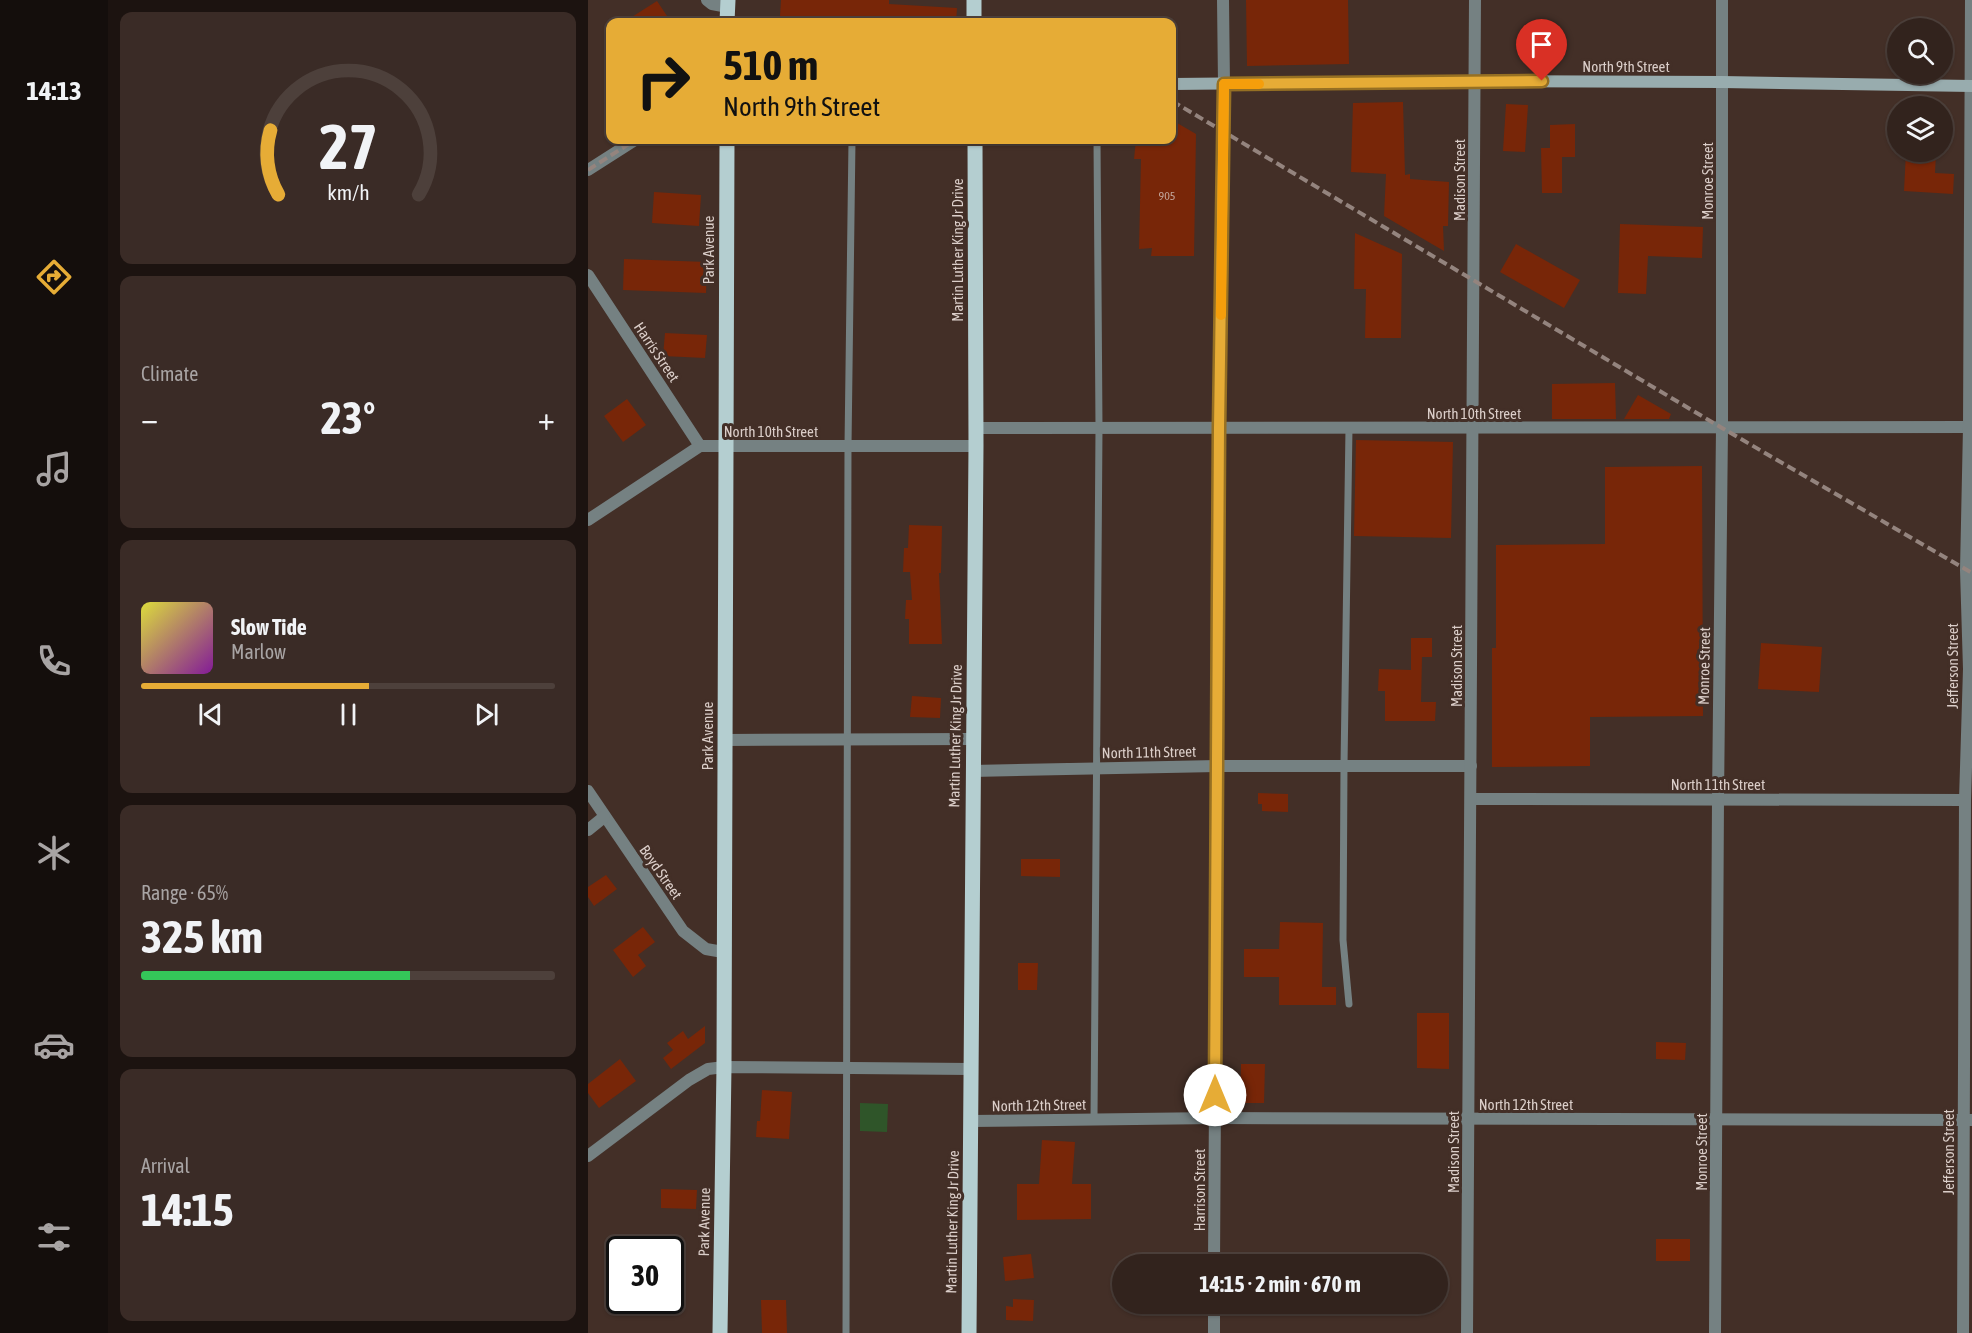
<!DOCTYPE html>
<html lang="en">
<head>
<meta charset="utf-8">
<style>
	:root { --surface:#32231d; --page:#3a2b26; --text:#f1f3f6; --muted:#a8a4a4; --line:#4d403b; --accent:#e6ac36 }
	body { margin:0; font-family:"Asap Condensed",sans-serif; background:var(--page); color:var(--text); height:100vh; display:flex; flex-direction:column; font-size:22px; white-space:nowrap }
	* { box-sizing:border-box; margin:0 }
	p { font-size:20px; color:var(--muted) }
	.icon { flex:none; width:33px; height:33px; fill:none; stroke:currentColor; stroke-width:2; stroke-linecap:round; stroke-linejoin:round }
	.map { position:relative; flex:1; overflow:hidden }
	.sheet { display:flex; flex-direction:column; gap:12px; padding:12px; background:#1c1310; width:480px }
	.sheet>* { flex:none }
	.guide { position:absolute; left:18px; top:18px; width:570px; height:126px; border-radius:12px; box-shadow:0 2px 4px #0004,0 0 0 2px var(--line); background:#e6ac36; color:#111; overflow:hidden }
	.tools { position:absolute; left:1299px; top:18px; display:grid; gap:12px }
	.tools a { display:grid; place-items:center; width:66px; height:66px; border-radius:50%; background:var(--surface); box-shadow:0 2px 4px #0004,0 0 0 2px var(--line); font-size:30px }
	.speed { position:absolute; left:18px; top:1236px; display:flex; gap:12px; font-size:30px; font-weight:700; text-align:center }
	.speed>* { display:grid; place-content:center; width:78px; height:78px; border-radius:50%; background:var(--surface); box-shadow:0 2px 4px #0004,0 0 0 2px var(--line); line-height:1 }
	.speed .limit { border:3px solid #111; border-radius:9px; background:#fff; color:#111 }
	.pin { position:absolute; display:grid; place-items:center; width:51px; height:51px; color:#fff; margin:-62px -26px; border-radius:50% 50% 50% 0; rotate:-45deg; box-shadow:0 0 6px #0007 }
	.pin .icon { rotate:45deg }
	.me { position:absolute; width:66px; margin:-33px; rotate:0deg; stroke-linejoin:round; filter:drop-shadow(0 0 4px #0008) }
	.turn { display:flex; align-items:center; gap:21px; height:126px; padding:0 18px; font-size:27px }
	.turn .icon { width:78px; height:78px; stroke-width:2.5 }
	.turn b { display:block; font-size:42px; line-height:51px }
	.big { font-size:45px; font-weight:700; line-height:1.1 }
	.sheet .tile { flex:1; display:flex; flex-direction:column; justify-content:center; gap:9px; min-width:0; padding:0 21px; border-radius:12px; background:var(--page) }
	.sheet .dial { align-items:center; gap:0 }
	.dial svg { height:156px; overflow:visible; fill:none; stroke:var(--line); stroke-width:7; stroke-linecap:round; text-anchor:middle }
	.dial text { fill:var(--text); stroke:none }
	.song { display:flex; align-items:center; gap:18px }
	.cover { width:72px; height:72px; border-radius:9px; background:linear-gradient(135deg,hsl(60 70% 55%),hsl(290 70% 35%)) }
	.played { height:6px; border-radius:3px; background:linear-gradient(90deg,var(--accent) 55%,var(--line) 55%) }
	.keys { display:flex; justify-content:space-around; direction:ltr }
	.heat { display:flex; justify-content:space-between; align-items:center; font-size:33px; direction:ltr }
	.charge { height:9px; border-radius:4px; background:linear-gradient(90deg,#34c759 65%,var(--line) 0) }
	.trip { position:absolute; left:524px; top:1254px; width:336px; height:60px; border-radius:30px; background:var(--surface); box-shadow:0 2px 4px #0004,0 0 0 2px var(--line); font-weight:700; line-height:60px; text-align:center }
	main { display:flex; flex:1; min-height:0 }
	.dock { display:flex; flex-direction:column; width:108px; justify-content:space-around; align-items:center; background:#140e0c; color:var(--muted) }
	.dock .icon { width:42px; height:42px }
	.dock .on { color:var(--accent) }
	.dock b { font-size:27px; color:var(--text) }
	.map>svg:first-child { display:block }
</style>
</head>
<body>
<main>
<nav class="dock">
<b>14:13</b>
<svg class="icon on" aria-label="directions" viewBox="0 0 24 24"><path d="M12 3l9 9-9 9-9-9zM9 14v-3h6M13 9l2 2-2 2"/></svg>
<svg class="icon" aria-label="music" viewBox="0 0 24 24"><path d="M9 18V5l10-2v13"/><circle cx="6" cy="18" r="3"/><circle cx="16" cy="16" r="3"/></svg>
<svg class="icon" aria-label="phone" viewBox="0 0 24 24"><path d="M5 4h4l2 5-3 2q2 4 5 5l2-3 5 2v4C11 20 4 13 5 4z"/></svg>
<svg class="icon" aria-label="climate" viewBox="0 0 24 24"><path d="M12 3v18M4 7l16 10M4 17L20 7"/></svg>
<svg class="icon" aria-label="car" viewBox="0 0 24 24"><path d="M5 17H2v-5l4-1 3-4h7l3 4 3 1v5h-3M9 17h6M6 11h13"/><circle cx="7" cy="17" r="2"/><circle cx="17" cy="17" r="2"/></svg>
<svg class="icon" aria-label="filters" viewBox="0 0 24 24"><path d="M4 7h16M4 17h16"/><circle cx="9" cy="7" r="2"/><circle cx="15" cy="17" r="2"/></svg>
</nav>
<section class="sheet">
<div class="tile dial"><svg viewBox="0 0 100 80">
<path d="M14 69A42 42 0 1 1 86 69"/>
<path d="M14 69A42 42 0 0 1 10 36" stroke="#e6ac36"/>
<text x="50" y="56" font-size="32" font-weight="700">27</text>
<text x="50" y="72" font-size="11">km/h</text>
</svg></div>
<div class="tile"><p>Climate</p>
<div class="heat"><a>−</a><b class="big">23°</b><a>+</a></div>
</div>
<div class="tile">
<div class="song"><i class="cover"></i><div><b>Slow Tide</b><p>Marlow</p></div></div>
<div class="played"></div>
<div class="keys"><svg class="icon" aria-label="previous" viewBox="0 0 24 24"><path d="M18 5L8 12l10 7zM5 5v14"/></svg><svg class="icon" aria-label="pause" viewBox="0 0 24 24"><path d="M8 5v14M16 5v14"/></svg><svg class="icon" aria-label="next" viewBox="0 0 24 24"><path d="M6 5l10 7-10 7zM19 5v14"/></svg></div>
</div>
<div class="tile"><p>Range · 65%</p><b class="big">325 km</b><div class="charge"></div></div>
<div class="tile"><p>Arrival</p><b class="big">14:15</b></div>
</section>
<div class="map">
<svg width="1384" height="1333" viewBox="0 0 1384 1333">
	<rect width="100%" height="100%" fill="#432f27"/>
	<polygon fill="#2f5529" points="272,1103 300,1104 299,1132 272,1131"/>
	<g fill="#782608">
		<polygon points="193,0 301,0 301,4 369,8 368,22 319,22 192,16"/>
		<polygon points="658,0 760,0 761,64 659,66"/>
		<polygon points="69,1 83,22 36,22"/>
		<polygon points="815,102 817,175 822,174 822,179 861,182 860,226 855,226 856,251 796,216 798,174 763,172 765,103"/>
		<polygon points="918,104 940,105 937,152 915,151"/>
		<polygon points="584,120 608,134 606,256 563,256 564,248 551,249 553,159 546,159 548,140 584,140"/>
		<polygon points="987,124 987,157 974,157 974,193 954,193 953,148 962,148 962,125"/>
		<polygon points="1318,152 1348,152 1347,173 1366,174 1365,194 1316,191"/>
		<polygon points="66,192 113,195 111,226 64,223"/>
		<polygon points="1032,224 1115,227 1114,258 1060,256 1058,294 1030,293"/>
		<polygon points="767,233 814,254 813,338 777,338 778,289 766,289"/>
		<polygon points="928,244 992,280 976,308 912,272"/>
		<polygon points="36,259 119,262 118,293 35,290"/>
		<polygon points="77,333 119,335 117,358 75,356"/>
		<polygon points="1027,383 1028,419 964,419 964,384"/>
		<polygon points="1050,395 1083,414 1081,419 1036,419"/>
		<polygon points="39,399 58,425 35,442 16,416"/>
		<polygon points="768,440 865,442 863,538 766,536"/>
		<polygon points="1114,466 1115,716 1002,717 1002,766 904,767 904,648 908,648 908,545 1017,544 1017,467"/>
		<polygon points="321,525 354,526 353,573 351,573 354,644 321,644 321,619 317,619 318,600 324,600 322,572 315,572 316,548 320,548"/>
		<polygon points="823,638 844,638 844,657 834,657 833,702 848,702 847,721 797,721 797,691 790,691 791,669 823,670"/>
		<polygon points="1173,643 1234,647 1231,692 1170,689"/>
		<polygon points="324,696 353,698 352,718 322,717"/>
		<polygon points="670,793 700,794 700,812 674,811 674,804 670,804"/>
		<polygon points="433,859 472,859 472,877 433,876"/>
		<polygon points="18,875 29,889 6,906 0,897 0,887"/>
		<polygon points="692,922 735,923 734,987 748,987 748,1005 691,1005 691,977 656,977 656,949 691,949"/>
		<polygon points="55,927 67,942 50,955 58,966 45,977 25,950"/>
		<polygon points="430,963 450,963 449,990 430,990"/>
		<polygon points="829,1013 861,1013 861,1069 829,1068"/>
		<polygon points="117,1026 117,1043 83,1069 75,1058 85,1050 79,1043 95,1031 100,1039"/>
		<polygon points="1068,1042 1098,1043 1097,1060 1068,1059"/>
		<polygon points="32,1059 48,1081 11,1108 0,1093 0,1084"/>
		<polygon points="653,1064 677,1064 676,1103 652,1103"/>
		<polygon points="174,1090 204,1092 201,1139 168,1137 169,1121 172,1121"/>
		<polygon points="454,1140 487,1142 484,1184 503,1184 503,1219 429,1220 429,1184 451,1184"/>
		<polygon points="73,1189 109,1190 108,1209 73,1208"/>
		<rect x="1068" y="1239" width="34" height="22"/>
		<polygon points="443,1254 446,1278 417,1281 415,1257"/>
		<polygon points="425,1299 446,1300 445,1321 418,1320 418,1306 425,1307"/>
		<polygon points="173,1300 198,1300 199,1333 174,1333"/>
	</g>
	<g fill="none" stroke-linecap="round" stroke-linejoin="round">
		<g stroke="#758182" stroke-width="7">
			<polyline points="761,428 756,766 755,940 761,1004"/>
			<polyline points="506,1120 511,428 509,140"/>
			<polyline points="258,1333 260,446 264,140"/>
		</g>
		<g stroke="#758182" stroke-width="12">
			<polyline points="119,0 124,4 140,7"/>
			<polyline points="0,170 47,140"/>
			<polyline points="0,275 112,446"/>
			<polyline points="388,428 1384,427"/>
			<polyline points="0,520 112,446 388,446"/>
			<polyline points="137,740 385,739"/>
			<polyline points="384,771 629,766 883,766"/>
			<polyline points="0,791 95,931 118,949 135,952"/>
			<polyline points="883,799 1377,800"/>
			<polyline points="0,830 16,817"/>
			<polyline points="383,1121 627,1118 1384,1120"/>
			<polyline points="0,1156 101,1080 120,1069 136,1067 383,1069"/>
			<polyline points="626,1264 631,428 636,84 635,0"/>
			<polyline points="626,1333 626,1304"/>
			<polyline points="879,1333 887,0"/>
			<polyline points="1127,1333 1130,799 1134,428 1134,0"/>
			<polyline points="1375,1333 1377,800 1381,669 1378,570 1381,427 1383,0"/>
		</g>
		<polyline stroke="#98acae" stroke-width="12" points="584,84 887,81 1134,82 1384,86"/>
		<g stroke="#b4ced0" stroke-width="15">
			<polyline points="139,22 140,0"/>
			<polyline points="386,22 386,0"/>
			<polyline points="132,1333 136,1067 139,140"/>
			<polyline points="381,1333 388,446 387,140"/>
		</g>
		<g stroke="#94847e" stroke-width="4" stroke-dasharray="9 4.5" stroke-linecap="butt">
			<polyline points="584,101 1134,428 1384,573"/>
			<polyline points="0,170 47,140"/>
		</g>
	</g>
	<g fill="none" stroke-linecap="round" stroke-linejoin="round">
		<g stroke="#967023" stroke-width="15">
			<polyline id="route" points="627,1095 631,428 636,84 954,81"/>
		</g>
		<use href="#route" stroke="#e6ac36" stroke-width="10"/>
		<polyline stroke="#f59e0b" stroke-width="10" points="633,315 636,84 671,84"/>
	</g>
	<g text-anchor="middle" dominant-baseline="central" stroke-width="6" stroke-linejoin="round" paint-order="stroke">
		<g font-size="12" fill="#c2a499">
			<text x="579" y="196">905</text>
		</g>
		<g font-size="15" fill="#dbcec9" stroke="#432f27">
			<text x="1038" y="66">North 9th Street</text>
			<text transform="translate(871 180) rotate(-90)">Madison Street</text>
			<text transform="translate(1119 181) rotate(-90)">Monroe Street</text>
			<text transform="translate(120 250) rotate(-90)">Park Avenue</text>
			<text transform="translate(369 250) rotate(-90)">Martin Luther King Jr Drive</text>
			<text transform="translate(69 352) rotate(56)">Harris Street</text>
			<text x="886" y="413">North 10th Street</text>
			<text x="183" y="431">North 10th Street</text>
			<text transform="translate(868 666) rotate(-90)">Madison Street</text>
			<text transform="translate(1116 666) rotate(-89)">Monroe Street</text>
			<text transform="translate(1364 666) rotate(-90)">Jefferson Street</text>
			<text transform="translate(119 736) rotate(-90)">Park Avenue</text>
			<text transform="translate(367 736) rotate(-89)">Martin Luther King Jr Drive</text>
			<text transform="translate(561 752) rotate(-1)">North 11th Street</text>
			<text x="1130" y="784">North 11th Street</text>
			<text transform="translate(73 872) rotate(55)">Boyd Street</text>
			<text x="938" y="1104">North 12th Street</text>
			<text transform="translate(451 1105) rotate(-1)">North 12th Street</text>
			<text transform="translate(865 1152) rotate(-90)">Madison Street</text>
			<text transform="translate(1113 1152) rotate(-90)">Monroe Street</text>
			<text transform="translate(1360 1152) rotate(-90)">Jefferson Street</text>
			<text transform="translate(611 1190) rotate(-90)">Harrison Street</text>
			<text transform="translate(116 1222) rotate(-89)">Park Avenue</text>
			<text transform="translate(364 1222) rotate(-89)">Martin Luther King Jr Drive</text>
		</g>
	</g>
</svg>
<div class="tools">
<a><svg class="icon" aria-label="search" viewBox="0 0 24 24"><circle cx="10" cy="10" r="6"/><path d="M15 15l6 6"/></svg></a>
<a><svg class="icon" aria-label="layers" viewBox="0 0 24 24"><path d="M12 4l9 5-9 5-9-5zM3 14l9 5 9-5"/></svg></a>
</div>
<div class="speed"><div class="limit">30</div></div>
<div class="pin" style="left:954px;top:81px;background:#d93025"><svg class="icon" aria-label="arrive" viewBox="0 0 24 24"><path d="M6 21V4h12l-3 4 3 4H6"/></svg></div>
<svg class="me" style="left:627px;top:1095px" viewBox="-20 -20 40 40"><circle r="19" fill="#fff"/><path d="M0-13L10 11 0 6-10 11z" fill="#e6ac36"/></svg>
<div class="trip">14:15 · 2 min · 670 m</div>
<div class="guide">
<div class="turn"><svg class="icon" aria-label="right" viewBox="0 0 24 24"><path d="M7 20v-9h11M14 6l5 5-5 5"/></svg><div><b>510 m</b>North 9th Street</div></div>
</div>
</div>
</main>
</body>
</html>
